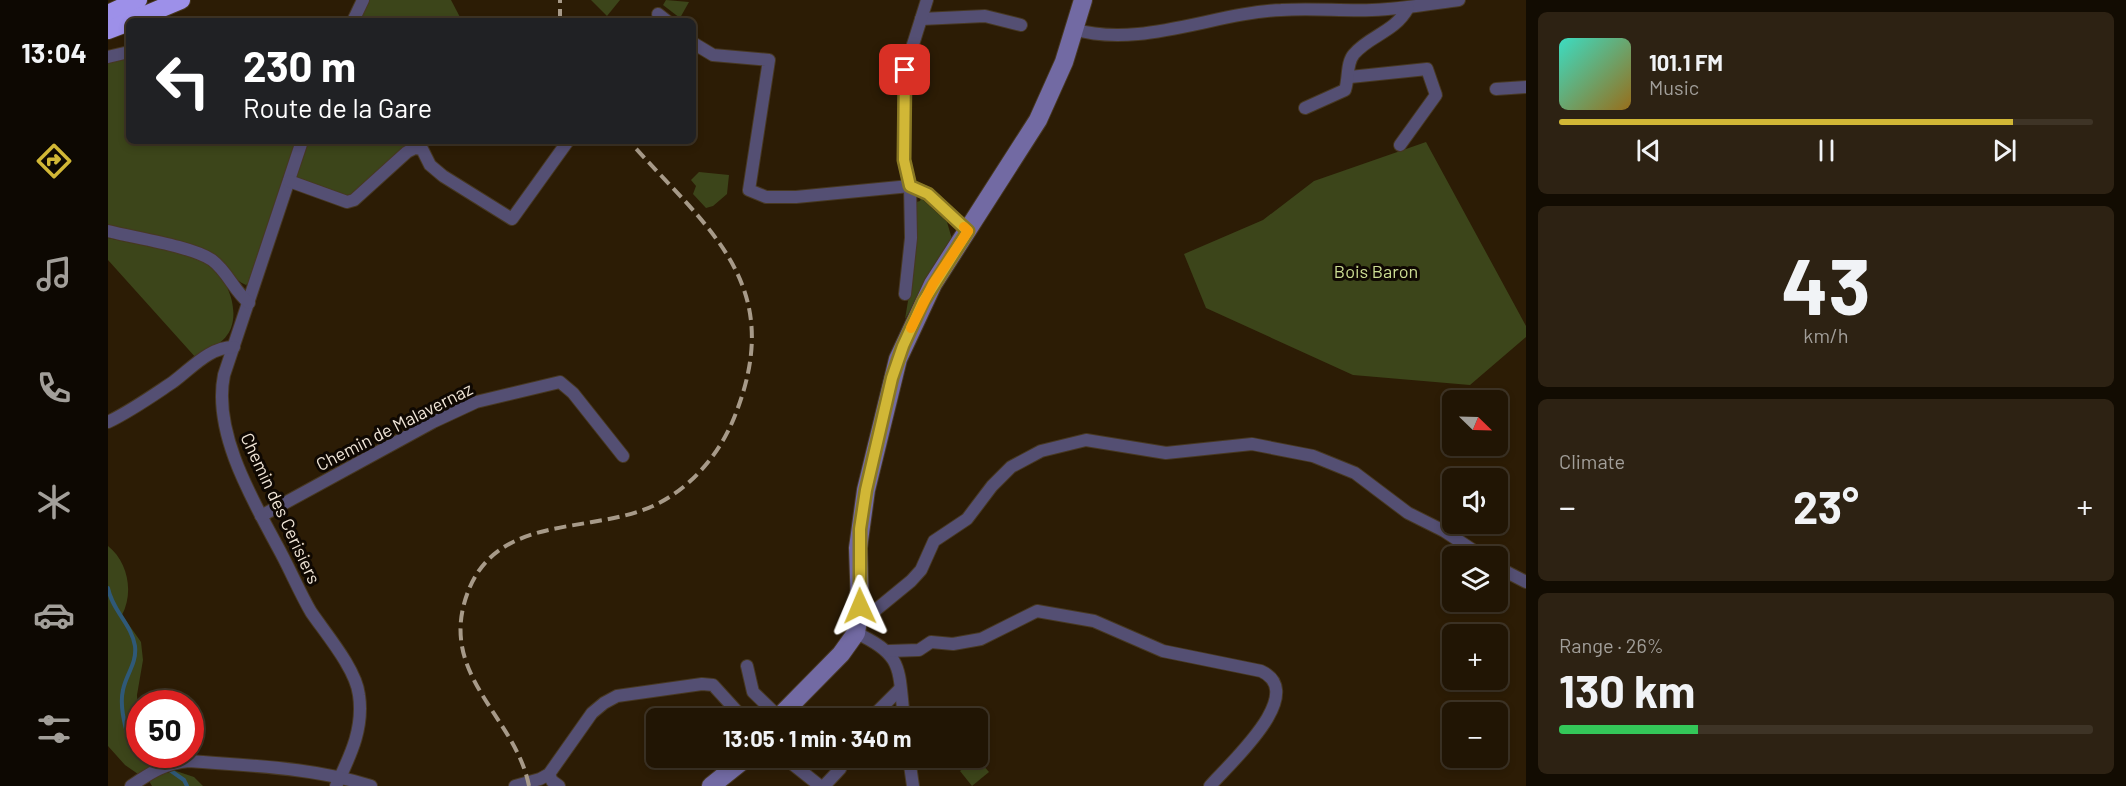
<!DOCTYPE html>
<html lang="en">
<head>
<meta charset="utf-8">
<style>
	:root { --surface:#211504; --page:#2d2213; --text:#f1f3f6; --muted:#a29f9a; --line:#3e3426; --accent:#d1b736 }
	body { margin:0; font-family:Barlow,sans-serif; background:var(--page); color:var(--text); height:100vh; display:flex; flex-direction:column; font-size:22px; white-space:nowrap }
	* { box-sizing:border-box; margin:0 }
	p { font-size:20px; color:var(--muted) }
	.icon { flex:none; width:33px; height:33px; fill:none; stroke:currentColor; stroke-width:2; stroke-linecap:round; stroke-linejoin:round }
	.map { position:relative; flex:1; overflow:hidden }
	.sheet { display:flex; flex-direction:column; gap:12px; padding:12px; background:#120c02; width:600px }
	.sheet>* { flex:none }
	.guide { position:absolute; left:18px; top:18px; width:570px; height:126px; border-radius:9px; box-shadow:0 3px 9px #0003,0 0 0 2px var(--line); background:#202124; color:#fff; overflow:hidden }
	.needle { width:39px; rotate:113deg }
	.buttons { position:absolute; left:1334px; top:390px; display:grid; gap:12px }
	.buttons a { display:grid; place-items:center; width:66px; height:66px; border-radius:9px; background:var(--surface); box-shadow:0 3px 9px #0003,0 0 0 2px var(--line); font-size:30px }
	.speed { position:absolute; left:18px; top:690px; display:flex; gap:12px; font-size:30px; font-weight:700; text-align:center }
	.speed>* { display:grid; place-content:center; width:78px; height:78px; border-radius:50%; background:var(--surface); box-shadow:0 3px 9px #0003,0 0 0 2px var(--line); line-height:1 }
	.speed .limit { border:9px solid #d22; background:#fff; color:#111 }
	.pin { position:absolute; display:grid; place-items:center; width:51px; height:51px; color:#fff; margin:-26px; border-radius:12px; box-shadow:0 3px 9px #0006 }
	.me { position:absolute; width:66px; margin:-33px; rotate:359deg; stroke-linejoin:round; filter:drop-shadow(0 0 4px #0008) }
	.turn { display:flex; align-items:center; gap:21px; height:126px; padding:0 18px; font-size:27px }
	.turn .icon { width:78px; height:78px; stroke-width:2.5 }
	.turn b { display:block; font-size:42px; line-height:51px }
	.big { font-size:45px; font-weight:700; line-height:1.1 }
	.sheet .tile { flex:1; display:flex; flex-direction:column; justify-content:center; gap:9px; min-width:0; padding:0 21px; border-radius:9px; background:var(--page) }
	.sheet .dial { align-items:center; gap:0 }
	.dial b { font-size:78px; line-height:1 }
	.song { display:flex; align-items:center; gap:18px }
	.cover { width:72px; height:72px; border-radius:9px; background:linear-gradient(135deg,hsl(170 70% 55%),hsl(40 70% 35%)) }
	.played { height:6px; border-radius:3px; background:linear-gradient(90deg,var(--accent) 85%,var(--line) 85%) }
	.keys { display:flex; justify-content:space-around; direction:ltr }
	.heat { display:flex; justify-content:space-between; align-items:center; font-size:33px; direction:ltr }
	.charge { height:9px; border-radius:4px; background:linear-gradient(90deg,#34c759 26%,var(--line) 0) }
	.trip { position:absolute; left:538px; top:708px; width:342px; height:60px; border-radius:9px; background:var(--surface); box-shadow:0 3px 9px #0003,0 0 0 2px var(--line); font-weight:700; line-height:60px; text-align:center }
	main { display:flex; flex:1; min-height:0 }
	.menu { display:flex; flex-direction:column; width:108px; justify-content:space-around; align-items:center; background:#0d0802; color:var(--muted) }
	.menu .icon { width:42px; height:42px }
	.menu .current { color:var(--accent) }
	.menu b { font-size:27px; color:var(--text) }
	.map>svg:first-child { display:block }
</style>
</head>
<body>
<main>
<nav class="menu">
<b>13:04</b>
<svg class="icon current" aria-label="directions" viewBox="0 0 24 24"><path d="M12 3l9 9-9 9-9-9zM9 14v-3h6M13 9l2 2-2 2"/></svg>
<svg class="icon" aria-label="music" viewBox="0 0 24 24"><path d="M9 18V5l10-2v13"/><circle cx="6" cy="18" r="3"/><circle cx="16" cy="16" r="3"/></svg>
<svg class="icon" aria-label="phone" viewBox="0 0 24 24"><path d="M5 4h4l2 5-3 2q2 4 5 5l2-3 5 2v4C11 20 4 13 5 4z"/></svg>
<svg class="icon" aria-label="climate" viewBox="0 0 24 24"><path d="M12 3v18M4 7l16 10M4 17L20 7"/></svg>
<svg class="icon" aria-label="car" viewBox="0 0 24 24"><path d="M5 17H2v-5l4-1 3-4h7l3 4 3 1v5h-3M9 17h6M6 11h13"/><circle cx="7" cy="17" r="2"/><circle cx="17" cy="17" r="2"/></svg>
<svg class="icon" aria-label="filters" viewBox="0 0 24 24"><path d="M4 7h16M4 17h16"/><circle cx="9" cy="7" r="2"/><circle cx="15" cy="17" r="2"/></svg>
</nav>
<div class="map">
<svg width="1418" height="786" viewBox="0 0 1418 786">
	<rect width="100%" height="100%" fill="#2c1c05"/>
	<g fill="#3c451a">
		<polygon points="260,0 343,0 354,21 250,21"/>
		<polygon points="483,0 512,0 499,16"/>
		<polygon points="558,0 581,2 572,18 555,5"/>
		<path d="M 21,54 L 21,141 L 189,141 L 142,282 L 138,285 C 123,279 116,258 96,249 C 73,239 26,233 0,227 L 0,57 Z"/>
		<polygon points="199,141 312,141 297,147 249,193 239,197 193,181 188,177"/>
		<polygon points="1318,142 1418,326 1418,337 1362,385 1245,375 1098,308 1076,254 1155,220 1206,181"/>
		<polygon points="591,172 621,175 619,194 605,206 598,208 585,194 588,186 583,180"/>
		<polygon points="813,198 839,222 844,239 797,319 801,295 805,203 812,201"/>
		<path d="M 0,238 C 30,245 62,249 90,259 C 115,267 132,304 123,328 C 118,342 100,351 89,359 L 0,260 Z"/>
		<path d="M 0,546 C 20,562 26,592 14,615 L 33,642 L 35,660 L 29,695 L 32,754 L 42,755 L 51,762 L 30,774 L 17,765 L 0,746 Z"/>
		<polygon points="869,758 881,772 864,786 852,771"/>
		<polygon points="55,770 60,773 65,770 86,777 95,786 44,786 41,781"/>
	</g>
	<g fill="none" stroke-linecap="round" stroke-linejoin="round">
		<g stroke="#2f5978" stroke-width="4">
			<path d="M 0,588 C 4,610 24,625 27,646 C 29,664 18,674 15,690 C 11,707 18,729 22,745 L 32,752"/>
			<polyline points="39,754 76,780 79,786"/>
		</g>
		<g stroke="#473822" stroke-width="14">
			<g id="street">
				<polyline points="550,14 559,21"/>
				<polyline points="813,19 877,16 913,25"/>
				<polyline points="245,21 255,0"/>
				<path d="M 965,29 C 1032,49 1105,13 1173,10 C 1203,8 1234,11 1264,10 C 1294,9 1322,4 1351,0"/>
				<polyline points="585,43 605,55 661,60 641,190 658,197 688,197 802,186 820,194 860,231"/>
				<polyline points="0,57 21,52"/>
				<polyline points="1242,77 1319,69 1328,95 1292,145"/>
				<polyline points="1388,89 1418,87"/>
				<path d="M 1197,108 L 1237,90 C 1241,79 1238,63 1246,54 C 1262,35 1286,33 1300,8"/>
				<path d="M 194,141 L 116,375 C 104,434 147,504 174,555 C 184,574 192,593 203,612 C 218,634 248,669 251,695 C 256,729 242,756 228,786"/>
				<polyline points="181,181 239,202 246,200 299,152 307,148 314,149 322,165 335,176 404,219 460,141"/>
				<path d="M 0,231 C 27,238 83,246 104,260 C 120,272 126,291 141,303"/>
				<polyline points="797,294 803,238 802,186 796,160 797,70 819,0"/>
				<path d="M 0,422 C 23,411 44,396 65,382 C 84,368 101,347 126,347"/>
				<polyline points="153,516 325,422 368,402 452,382 465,393 515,456"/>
				<polyline points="1389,567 1418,582"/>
				<polyline points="751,618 764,613 803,581 813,570 826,541 859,519 884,486 903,467 933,451 978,440 1058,453 1144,444 1205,456 1247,473 1300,513 1336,531 1374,556"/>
				<path d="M 748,633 C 797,655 790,670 796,718"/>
				<path d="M 781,651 L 811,650 L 823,642 L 845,644 L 873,639 L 929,611 L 986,621 L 1055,651 L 1153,671 C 1201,693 1122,763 1102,786"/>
				<polyline points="639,666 645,692 671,717"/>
				<polyline points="763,718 792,689"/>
				<polyline points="677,758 712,786"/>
				<polyline points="801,758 805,786"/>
				<polyline points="441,774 444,781 451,786"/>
				<path d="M 23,786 C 42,773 57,763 81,761 C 142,766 204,767 263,786"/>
				<polyline points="407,786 432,779 441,774 484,713 496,703 509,696 594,684 605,685 635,718"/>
				<polyline points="716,786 732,769 736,758"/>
			</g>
		</g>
		<g stroke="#473822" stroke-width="20">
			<g id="secondary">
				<polyline points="670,718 733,654 748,633 752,606 750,548 758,490 790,359 825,284 930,120 956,62 975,0"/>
				<polyline points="603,786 638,758"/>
			</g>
		</g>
		<g stroke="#473822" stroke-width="20">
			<g id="highway">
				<polyline points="0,14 30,0"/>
				<polyline points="23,21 73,0"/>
				<polyline points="0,30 21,22"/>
			</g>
		</g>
		<use href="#street" stroke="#544f73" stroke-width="12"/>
		<use href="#secondary" stroke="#726aa3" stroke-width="18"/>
		<use href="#highway" stroke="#9d90e9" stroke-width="18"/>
		<g stroke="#a79a89" stroke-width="4" stroke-dasharray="12 6" stroke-linecap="butt">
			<polyline points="452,21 452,0"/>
			<path d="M 421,786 C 408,719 336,679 356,604 C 381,511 478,536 545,506 C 582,489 611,455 626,418 C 680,285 602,231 521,141"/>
		</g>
	</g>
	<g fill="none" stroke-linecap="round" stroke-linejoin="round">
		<g stroke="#887723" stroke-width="15">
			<polyline id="route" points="752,606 752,529 758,490 784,378 795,346 815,302 860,231 820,194 802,186 796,160 797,70"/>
		</g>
		<use href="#route" stroke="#d1b736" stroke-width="10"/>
		<polyline stroke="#f59e0b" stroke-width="10" points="803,328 825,284 860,231 856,227"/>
	</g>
	<g text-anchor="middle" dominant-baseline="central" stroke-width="6" stroke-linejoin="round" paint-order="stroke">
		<g font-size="18" fill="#cdde93" stroke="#0f0802">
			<text x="1268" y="271">Bois Baron</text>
		</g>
		<g font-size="18" fill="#f0e5d7" stroke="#0f0802">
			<text transform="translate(286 426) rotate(-27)">Chemin de Malavernaz</text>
			<text transform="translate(173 508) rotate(65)">Chemin des Cerisiers</text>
		</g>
	</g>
</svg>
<div class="buttons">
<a><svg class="needle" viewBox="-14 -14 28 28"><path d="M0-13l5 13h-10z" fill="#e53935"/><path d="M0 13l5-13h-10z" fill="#a29f9a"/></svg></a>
<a><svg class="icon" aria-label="sound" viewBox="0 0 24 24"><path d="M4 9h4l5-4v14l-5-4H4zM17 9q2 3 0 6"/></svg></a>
<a><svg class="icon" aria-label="layers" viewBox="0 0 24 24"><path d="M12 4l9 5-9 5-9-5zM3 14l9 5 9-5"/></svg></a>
<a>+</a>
<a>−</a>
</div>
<div class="speed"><div class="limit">50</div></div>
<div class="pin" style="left:797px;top:70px;background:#d93025"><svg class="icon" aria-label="arrive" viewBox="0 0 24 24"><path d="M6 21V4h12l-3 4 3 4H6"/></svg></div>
<svg class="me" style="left:752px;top:606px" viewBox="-20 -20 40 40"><path d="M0-17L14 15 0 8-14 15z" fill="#d1b736" stroke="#fff" stroke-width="4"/></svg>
<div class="trip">13:05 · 1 min · 340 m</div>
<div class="guide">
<div class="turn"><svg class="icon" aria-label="left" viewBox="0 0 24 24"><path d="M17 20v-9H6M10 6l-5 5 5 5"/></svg><div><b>230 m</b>Route de la Gare</div></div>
</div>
</div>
<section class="sheet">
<div class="tile">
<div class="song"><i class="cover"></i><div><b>101.1 FM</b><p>Music</p></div></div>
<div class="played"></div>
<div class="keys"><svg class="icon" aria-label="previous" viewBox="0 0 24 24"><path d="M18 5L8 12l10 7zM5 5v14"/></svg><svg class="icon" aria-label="pause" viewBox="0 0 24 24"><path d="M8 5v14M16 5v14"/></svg><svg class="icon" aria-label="next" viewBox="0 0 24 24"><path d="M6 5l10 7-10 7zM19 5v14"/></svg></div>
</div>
<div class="tile dial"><b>43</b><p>km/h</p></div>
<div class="tile"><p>Climate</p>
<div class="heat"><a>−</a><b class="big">23°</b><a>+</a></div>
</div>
<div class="tile"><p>Range · 26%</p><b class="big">130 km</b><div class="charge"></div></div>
</section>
</main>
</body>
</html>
